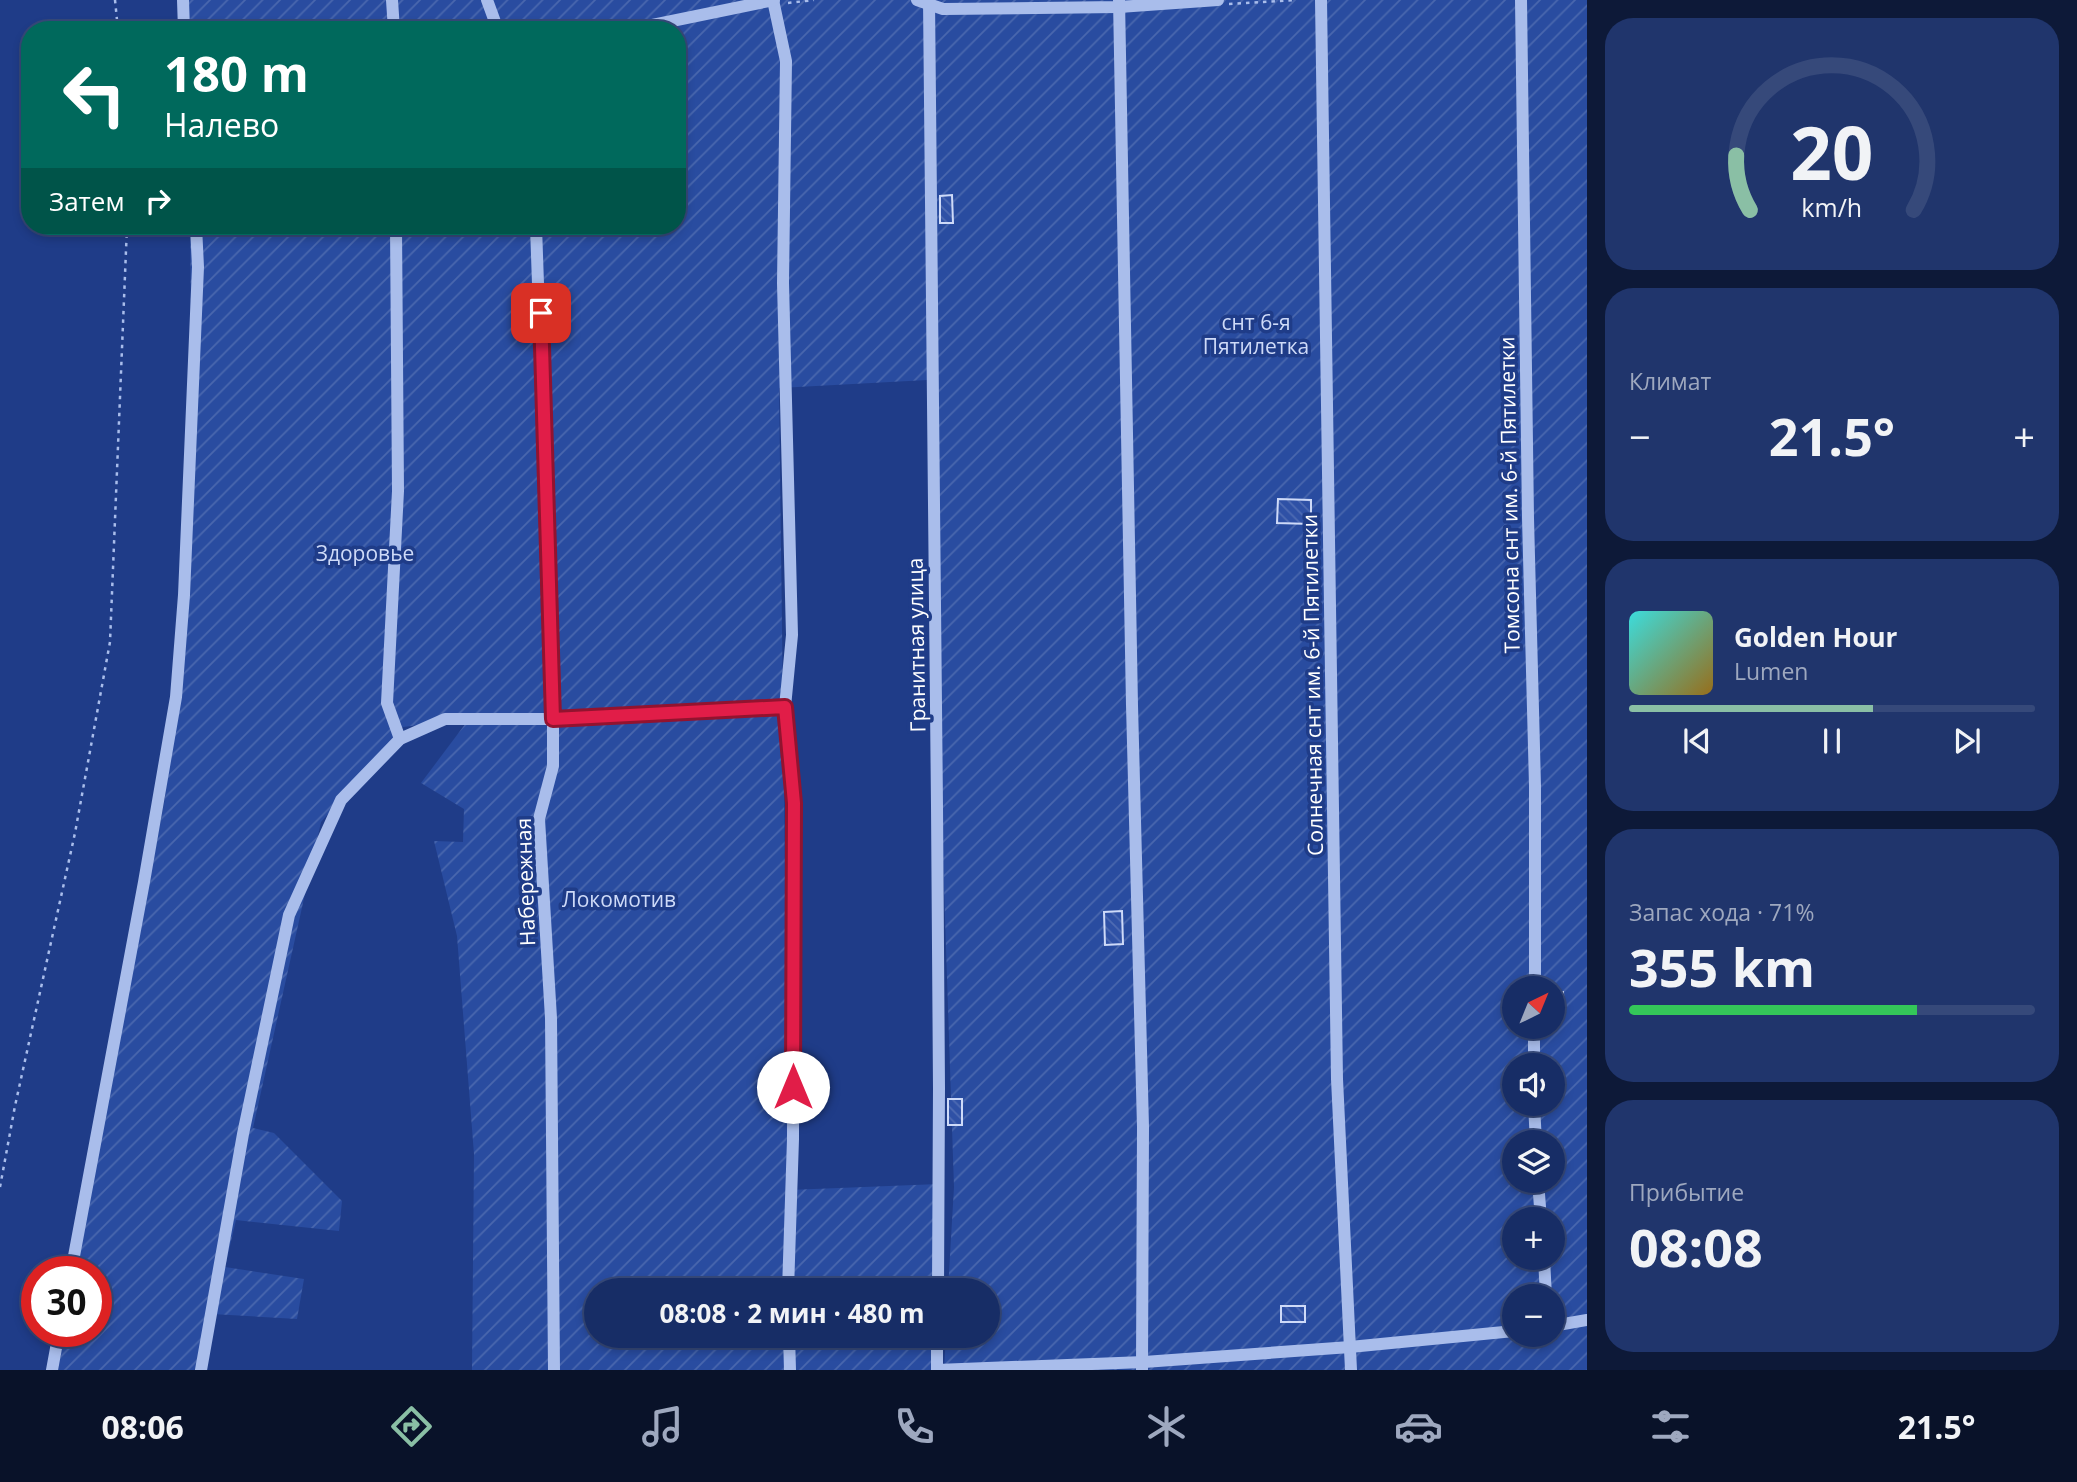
<!DOCTYPE html>
<html lang="ru">
<head>
<meta charset="utf-8">
<style>
	:root { --surface:#172d66; --page:#20356c; --text:#f1f3f6; --muted:#9ea8bf; --line:#36497a; --accent:#8abfa5 }
	body { margin:0; font-family:"Open Sans",sans-serif; background:var(--page); color:var(--text); height:100vh; display:flex; flex-direction:column; font-size:26px; white-space:nowrap }
	* { box-sizing:border-box; margin:0 }
	p { font-size:23px; color:var(--muted) }
	.icon { flex:none; width:38px; height:38px; fill:none; stroke:currentColor; stroke-width:2; stroke-linecap:round; stroke-linejoin:round }
	.map { position:relative; flex:1; overflow:hidden }
	.sheet { display:flex; flex-direction:column; gap:18px; padding:18px; background:#0d1938; width:490px }
	.sheet>* { flex:none }
	.top-card { position:absolute; left:21px; top:21px; width:665px; height:214px; border-radius:28px; box-shadow:0 4px 10px #0003,0 0 0 2px var(--line); background:#00695c; color:#fff; overflow:hidden }
	.needle { width:46px; rotate:43deg }
	.buttons { position:absolute; left:1502px; top:976px; display:grid; gap:14px }
	.buttons a { display:grid; place-items:center; width:63px; height:63px; border-radius:50%; background:var(--surface); box-shadow:0 4px 10px #0003,0 0 0 2px var(--line); font-size:35px }
	.speed { position:absolute; left:21px; top:1256px; display:flex; gap:14px; font-size:35px; font-weight:700; text-align:center }
	.speed>* { display:grid; place-content:center; width:91px; height:91px; border-radius:50%; background:var(--surface); box-shadow:0 4px 10px #0003,0 0 0 2px var(--line); line-height:1 }
	.speed .limit { border:10px solid #d22; background:#fff; color:#111 }
	.pin { position:absolute; display:grid; place-items:center; width:60px; height:60px; color:#fff; margin:-30px; border-radius:14px; box-shadow:0 4px 10px #0006 }
	.me { position:absolute; width:77px; margin:-38px; rotate:0deg; stroke-linejoin:round; filter:drop-shadow(0 0 5px #0008) }
	.turn { display:flex; align-items:center; gap:24px; height:147px; padding:0 28px; font-size:32px }
	.turn .icon { width:91px; height:91px; stroke-width:2.5 }
	.turn b { display:block; font-size:49px; line-height:60px }
	.then { display:flex; align-items:center; height:66px; padding:0 28px; background:#0003; gap:14px; font-size:26px }
	.big { font-size:52px; font-weight:700; line-height:1.1 }
	.sheet .tile { flex:1; display:flex; flex-direction:column; justify-content:center; gap:10px; min-width:0; padding:0 24px; border-radius:28px; background:var(--page) }
	.sheet .dial { align-items:center; gap:0 }
	.dial svg { height:182px; overflow:visible; fill:none; stroke:var(--line); stroke-width:7; stroke-linecap:round; text-anchor:middle }
	.dial text { fill:var(--text); stroke:none }
	.song { display:flex; align-items:center; gap:21px }
	.cover { width:84px; height:84px; border-radius:10px; background:linear-gradient(135deg,hsl(180 70% 55%),hsl(40 70% 35%)) }
	.played { height:7px; border-radius:4px; background:linear-gradient(90deg,var(--accent) 60%,var(--line) 60%) }
	.keys { display:flex; justify-content:space-around; direction:ltr }
	.heat { display:flex; justify-content:space-between; align-items:center; font-size:38px; direction:ltr }
	.charge { height:10px; border-radius:5px; background:linear-gradient(90deg,#34c759 71%,var(--line) 0) }
	.trip { position:absolute; left:584px; top:1278px; width:416px; height:70px; border-radius:35px; background:var(--surface); box-shadow:0 4px 10px #0003,0 0 0 2px var(--line); font-weight:700; line-height:70px; text-align:center }
	.tabs { display:flex; height:112px; justify-content:space-around; align-items:center; background:#091229; color:var(--muted) }
	.tabs .icon { width:49px; height:49px }
	.tabs .on { color:var(--accent) }
	.tabs b { font-size:32px; color:var(--text) }
	main { display:flex; flex:1; min-height:0 }
	.map>svg:first-child { display:block }
</style>
</head>
<body>
<main>
<div class="map">
<svg width="1587" height="1370" viewBox="0 0 1587 1370">
	<defs>
		<pattern id="garden-furrows" width="10" height="10" patternUnits="userSpaceOnUse" patternTransform="scale(1.75)"><rect width="10" height="10" fill="#294ca0"/><path d="M-1 1l2-2M0 10L10 0M9 11l2-2" fill="none" stroke="#4967ae"/></pattern>
		<pattern id="building-back-hatch" width="6" height="6" patternUnits="userSpaceOnUse" patternTransform="scale(1.75)"><rect width="6" height="6" fill="#2f51a6"/><path d="M-1 5l2 2M0 0l6 6M5-1l2 2" fill="none" stroke="#4e6bb3"/></pattern>
	</defs>
	<rect width="100%" height="100%" fill="#1f3c88"/>
	<path fill="url(#garden-furrows)" fill-rule="evenodd" d="M 187,0 L 1587,0 L 1587,1370 L 944,1370 L 946,1335 L 989,1335 L 989,1290 L 948,1290 L 954,1187 L 927,380 L 779,388 L 789,1190 L 939,1184 L 937,1290 L 597,1290 L 597,1335 L 936,1335 L 935,1370 L 472,1370 L 474,1154 L 457,936 L 434,841 L 463,842 L 464,809 L 421,783 L 469,719 L 403,727 L 321,822 L 253,1128 L 274,1133 L 342,1201 L 339,1231 L 236,1220 L 225,1267 L 304,1279 L 297,1319 L 212,1314 L 201,1370 L 58,1370 L 65,1332 L 96,1332 L 96,1272 L 76,1272 L 165,798 L 193,510 L 190,226 L 677,226 L 677,30 L 188,30 ZM 1514,989 L 1552,989 L 1552,1027 L 1514,1027 ZM 1514,1066 L 1552,1066 L 1552,1104 L 1514,1104 ZM 1514,1143 L 1552,1143 L 1552,1181 L 1514,1181 ZM 1514,1220 L 1552,1220 L 1552,1258 L 1514,1258 ZM 1514,1297 L 1552,1297 L 1552,1335 L 1514,1335 Z"/>
	<g fill="url(#building-back-hatch)" stroke="#cedaf8" stroke-width="2">
		<polygon points="952,195 953,223 940,223 940,196"/>
		<polygon points="1278,499 1311,500 1311,524 1277,523"/>
		<polygon points="1122,911 1123,944 1105,945 1104,912"/>
		<polygon points="1563,992 1564,1011 1552,1011 1552,993"/>
		<rect x="948" y="1099" width="14" height="26"/>
		<rect x="1281" y="1306" width="24" height="16"/>
	</g>
	<g fill="none" stroke-linecap="round" stroke-linejoin="round">
		<g stroke="#a9bdeb" stroke-width="2.5" stroke-dasharray="3.5 5" stroke-linecap="butt">
			<polyline points="115,0 118,30"/>
			<polyline points="788,3 814,0"/>
			<polyline points="1229,4 1296,0"/>
			<polyline points="584,30 617,23"/>
			<polyline points="0,1187 15,1106 75,833 110,642 127,226"/>
		</g>
		<g stroke="#a9bdeb" stroke-width="12">
			<polyline points="183,0 184,30"/>
			<polyline points="392,0 394,30"/>
			<polyline points="487,0 498,30"/>
			<polyline points="773,0 786,61 783,283 792,635 785,707 794,803 793,1139 788,1290"/>
			<polyline points="917,0 943,9 1119,7 1218,0"/>
			<polyline points="929,0 937,806 939,1088 938,1290"/>
			<polyline points="1119,0 1132,705 1143,1127 1142,1370"/>
			<polyline points="1321,0 1337,1079 1351,1370"/>
			<polyline points="1521,0 1528,518 1535,786 1535,989"/>
			<polyline points="628,30 774,0"/>
			<polyline points="396,226 398,491 387,703 400,739"/>
			<polyline points="536,226 553,719 553,766 539,819 551,1018 554,1370"/>
			<polyline points="1534,1066 1534,1027"/>
			<polyline points="1534,1104 1536,1143"/>
			<polyline points="1538,1181 1541,1220"/>
			<polyline points="1544,1258 1546,1297"/>
			<polyline points="71,1272 144,882 176,697 184,595 198,267 196,226"/>
			<polyline points="1552,1326 1587,1320"/>
			<polyline points="789,1335 790,1370"/>
			<polyline points="52,1370 59,1332"/>
			<polyline points="201,1370 243,1134 289,915 341,800 400,739 445,719 553,719 785,707"/>
			<polyline points="937,1370 1144,1362 1350,1347 1514,1331"/>
			<polyline points="937,1370 937,1335"/>
		</g>
	</g>
	<g fill="none" stroke-linecap="round" stroke-linejoin="round">
		<g stroke="#92132f" stroke-width="18">
			<polyline id="route" points="541,313 553,719 785,707 794,803 793,1087"/>
		</g>
		<use href="#route" stroke="#e11d48" stroke-width="12"/>
	</g>
	<g text-anchor="middle" dominant-baseline="central" stroke-width="7" stroke-linejoin="round" paint-order="stroke">
		<g font-size="21" fill="#cedaf8" stroke="#1f3c88">
			<text x="1256" y="322">снт 6-я<tspan x="1256" dy="24">Пятилетка</tspan></text>
			<text x="365" y="553">Здоровье</text>
			<text x="619" y="899">Локомотив</text>
		</g>
		<g font-size="21" fill="#fff" stroke="#1f3c88">
			<text transform="translate(1509 495) rotate(-91)">Томсона снт им. 6-й Пятилетки</text>
			<text transform="translate(916 645) rotate(-91)">Гранитная улица</text>
			<text transform="translate(1312 685) rotate(-91)">Солнечная снт им. 6-й Пятилетки</text>
			<text transform="translate(525 882) rotate(-92)">Набережная</text>
		</g>
	</g>
</svg>
<div class="buttons">
<a><svg class="needle" viewBox="-14 -14 28 28"><path d="M0-13l5 13h-10z" fill="#e53935"/><path d="M0 13l5-13h-10z" fill="#9ea8bf"/></svg></a>
<a><svg class="icon" aria-label="sound" viewBox="0 0 24 24"><path d="M4 9h4l5-4v14l-5-4H4zM17 9q2 3 0 6"/></svg></a>
<a><svg class="icon" aria-label="layers" viewBox="0 0 24 24"><path d="M12 4l9 5-9 5-9-5zM3 14l9 5 9-5"/></svg></a>
<a>+</a>
<a>−</a>
</div>
<div class="speed"><div class="limit">30</div></div>
<div class="pin" style="left:541px;top:313px;background:#d93025"><svg class="icon" aria-label="arrive" viewBox="0 0 24 24"><path d="M6 21V4h12l-3 4 3 4H6"/></svg></div>
<svg class="me" style="left:793px;top:1087px" viewBox="-20 -20 40 40"><circle r="19" fill="#fff"/><path d="M0-13L10 11 0 6-10 11z" fill="#e11d48"/></svg>
<div class="trip">08:08 · 2 мин · 480 m</div>
<div class="top-card">
<div class="turn"><svg class="icon" aria-label="left" viewBox="0 0 24 24"><path d="M17 20v-9H6M10 6l-5 5 5 5"/></svg><div><b>180 m</b>Налево</div></div>
<div class="then">Затем<svg class="icon" aria-label="right" viewBox="0 0 24 24"><path d="M7 20v-9h11M14 6l5 5-5 5"/></svg></div>
</div>
</div>
<section class="sheet">
<div class="tile dial"><svg viewBox="0 0 100 80">
<path d="M14 69A42 42 0 1 1 86 69"/>
<path d="M14 69A42 42 0 0 1 8 45" stroke="#8abfa5"/>
<text x="50" y="56" font-size="32" font-weight="700">20</text>
<text x="50" y="72" font-size="11">km/h</text>
</svg></div>
<div class="tile"><p>Климат</p>
<div class="heat"><a>−</a><b class="big">21.5°</b><a>+</a></div>
</div>
<div class="tile">
<div class="song"><i class="cover"></i><div><b>Golden Hour</b><p>Lumen</p></div></div>
<div class="played"></div>
<div class="keys"><svg class="icon" aria-label="previous" viewBox="0 0 24 24"><path d="M18 5L8 12l10 7zM5 5v14"/></svg><svg class="icon" aria-label="pause" viewBox="0 0 24 24"><path d="M8 5v14M16 5v14"/></svg><svg class="icon" aria-label="next" viewBox="0 0 24 24"><path d="M6 5l10 7-10 7zM19 5v14"/></svg></div>
</div>
<div class="tile"><p>Запас хода · 71%</p><b class="big">355 km</b><div class="charge"></div></div>
<div class="tile"><p>Прибытие</p><b class="big">08:08</b></div>
</section>
</main>
<nav class="tabs">
<b>08:06</b>
<svg class="icon on" aria-label="directions" viewBox="0 0 24 24"><path d="M12 3l9 9-9 9-9-9zM9 14v-3h6M13 9l2 2-2 2"/></svg>
<svg class="icon" aria-label="music" viewBox="0 0 24 24"><path d="M9 18V5l10-2v13"/><circle cx="6" cy="18" r="3"/><circle cx="16" cy="16" r="3"/></svg>
<svg class="icon" aria-label="phone" viewBox="0 0 24 24"><path d="M5 4h4l2 5-3 2q2 4 5 5l2-3 5 2v4C11 20 4 13 5 4z"/></svg>
<svg class="icon" aria-label="climate" viewBox="0 0 24 24"><path d="M12 3v18M4 7l16 10M4 17L20 7"/></svg>
<svg class="icon" aria-label="car" viewBox="0 0 24 24"><path d="M5 17H2v-5l4-1 3-4h7l3 4 3 1v5h-3M9 17h6M6 11h13"/><circle cx="7" cy="17" r="2"/><circle cx="17" cy="17" r="2"/></svg>
<svg class="icon" aria-label="filters" viewBox="0 0 24 24"><path d="M4 7h16M4 17h16"/><circle cx="9" cy="7" r="2"/><circle cx="15" cy="17" r="2"/></svg>
<b>21.5°</b>
</nav>
</body>
</html>
